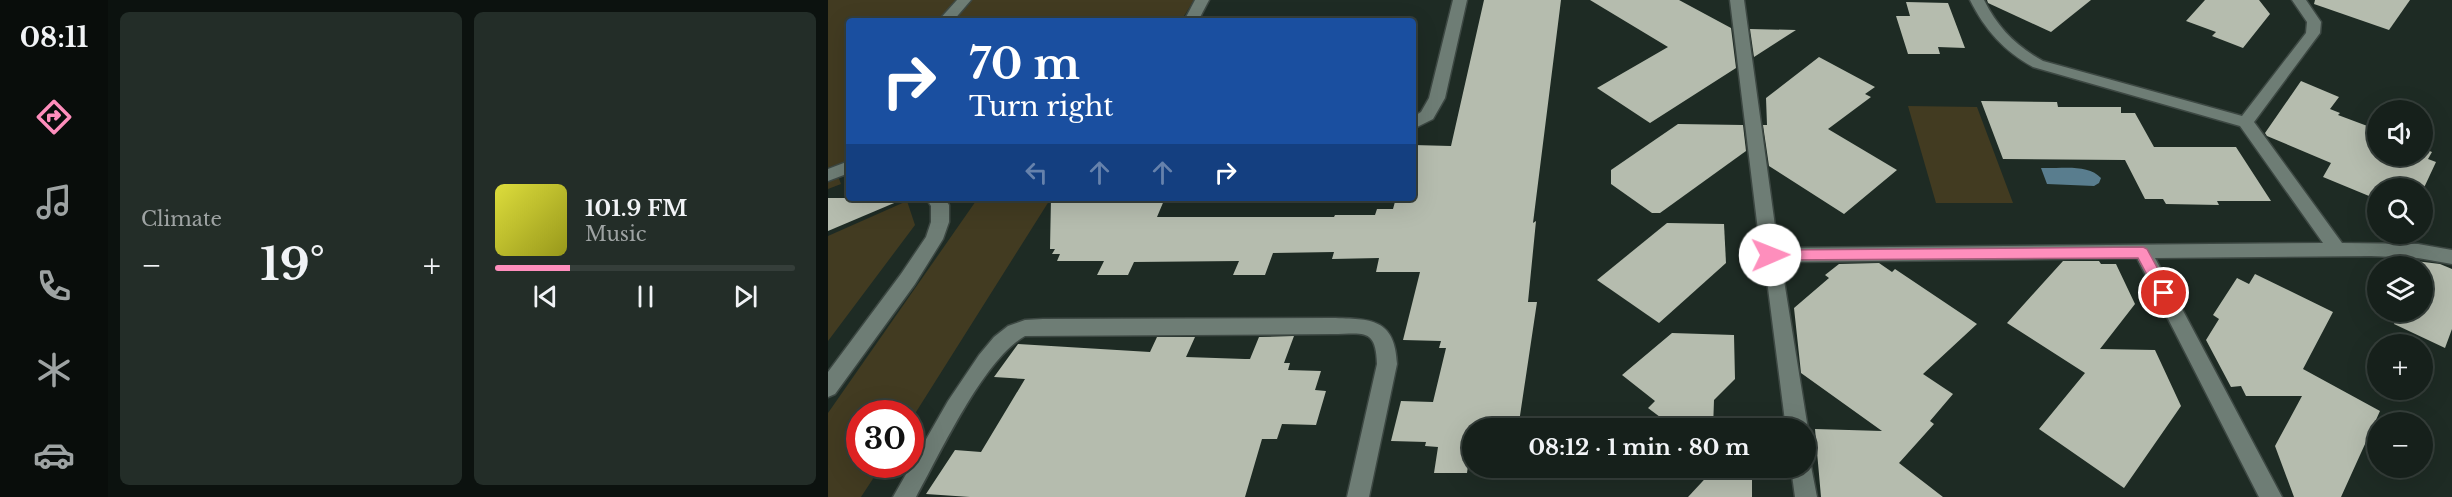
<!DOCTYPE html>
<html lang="en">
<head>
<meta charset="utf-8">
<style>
	:root { --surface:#16201b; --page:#232d28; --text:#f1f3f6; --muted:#9ea3a3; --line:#353e3a; --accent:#fe8ebc }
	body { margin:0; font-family:"Libre Baskerville",serif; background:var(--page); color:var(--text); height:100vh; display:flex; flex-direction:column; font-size:22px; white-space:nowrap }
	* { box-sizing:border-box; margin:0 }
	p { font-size:20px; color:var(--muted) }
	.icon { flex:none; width:33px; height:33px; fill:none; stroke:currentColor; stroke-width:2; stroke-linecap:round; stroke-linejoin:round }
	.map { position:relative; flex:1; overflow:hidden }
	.sheet { display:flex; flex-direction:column; gap:12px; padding:12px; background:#0c120f; width:720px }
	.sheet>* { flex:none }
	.hud { position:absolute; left:18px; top:18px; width:570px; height:183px; border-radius:6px; box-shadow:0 6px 24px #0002,0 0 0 2px var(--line); background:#1a4fa0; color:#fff; overflow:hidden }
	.fabs { position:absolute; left:1539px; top:100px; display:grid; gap:12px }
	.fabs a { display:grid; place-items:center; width:66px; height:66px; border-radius:50%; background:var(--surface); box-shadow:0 6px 24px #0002,0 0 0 2px var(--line); font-size:30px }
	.speed { position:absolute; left:18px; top:400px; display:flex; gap:12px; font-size:30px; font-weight:700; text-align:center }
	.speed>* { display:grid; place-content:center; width:78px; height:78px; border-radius:50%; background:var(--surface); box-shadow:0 6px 24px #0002,0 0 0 2px var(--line); line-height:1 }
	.speed .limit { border:9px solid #d22; background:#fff; color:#111 }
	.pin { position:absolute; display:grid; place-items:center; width:51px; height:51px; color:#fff; margin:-26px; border:3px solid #fff; border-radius:50%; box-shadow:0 2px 6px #0007 }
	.me { position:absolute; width:66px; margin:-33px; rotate:89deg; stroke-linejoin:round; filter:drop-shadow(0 0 4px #0008) }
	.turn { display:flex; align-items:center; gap:21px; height:126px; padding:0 24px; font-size:27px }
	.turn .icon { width:78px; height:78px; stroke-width:2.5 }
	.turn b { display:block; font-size:42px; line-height:51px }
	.lanes { display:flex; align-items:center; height:57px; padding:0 24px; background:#0003; justify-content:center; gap:30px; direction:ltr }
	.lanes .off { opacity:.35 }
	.big { font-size:45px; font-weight:700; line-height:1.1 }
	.sheet .tile { flex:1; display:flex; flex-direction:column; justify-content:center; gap:9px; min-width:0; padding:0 21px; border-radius:9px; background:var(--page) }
	.song { display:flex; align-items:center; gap:18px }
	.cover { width:72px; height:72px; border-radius:9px; background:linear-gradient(135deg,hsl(60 70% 55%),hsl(60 70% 35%)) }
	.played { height:6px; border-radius:3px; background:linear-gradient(90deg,var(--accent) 25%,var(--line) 25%) }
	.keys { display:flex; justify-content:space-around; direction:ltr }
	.heat { display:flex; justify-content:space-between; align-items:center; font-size:33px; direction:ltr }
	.sheet .tiles { flex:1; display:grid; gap:12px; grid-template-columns:repeat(2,1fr) }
	.trip { position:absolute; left:634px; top:418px; width:354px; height:60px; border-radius:30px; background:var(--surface); box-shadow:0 6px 24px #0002,0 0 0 2px var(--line); font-weight:700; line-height:60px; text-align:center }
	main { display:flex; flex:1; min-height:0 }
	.dock { display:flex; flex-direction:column; width:108px; justify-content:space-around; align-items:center; background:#090d0b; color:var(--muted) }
	.dock .icon { width:42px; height:42px }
	.dock .selected { color:var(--accent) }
	.dock b { font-size:27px; color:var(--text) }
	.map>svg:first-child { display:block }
</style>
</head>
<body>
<main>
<nav class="dock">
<b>08:11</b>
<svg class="icon selected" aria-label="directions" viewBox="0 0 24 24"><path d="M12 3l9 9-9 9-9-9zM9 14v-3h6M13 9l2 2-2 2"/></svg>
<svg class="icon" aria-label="music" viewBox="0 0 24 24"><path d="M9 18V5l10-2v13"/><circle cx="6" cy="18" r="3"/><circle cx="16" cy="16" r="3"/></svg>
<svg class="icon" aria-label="phone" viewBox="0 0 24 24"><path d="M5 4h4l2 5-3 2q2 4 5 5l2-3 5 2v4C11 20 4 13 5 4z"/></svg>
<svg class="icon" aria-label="climate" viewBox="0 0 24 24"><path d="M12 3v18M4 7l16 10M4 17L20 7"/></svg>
<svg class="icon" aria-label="car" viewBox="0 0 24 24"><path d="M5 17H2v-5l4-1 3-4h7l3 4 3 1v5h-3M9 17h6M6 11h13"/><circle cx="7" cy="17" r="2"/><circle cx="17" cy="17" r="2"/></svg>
</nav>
<section class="sheet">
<div class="tiles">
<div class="tile"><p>Climate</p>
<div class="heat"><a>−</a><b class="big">19°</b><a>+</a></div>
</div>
<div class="tile">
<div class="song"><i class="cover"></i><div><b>101.9 FM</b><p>Music</p></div></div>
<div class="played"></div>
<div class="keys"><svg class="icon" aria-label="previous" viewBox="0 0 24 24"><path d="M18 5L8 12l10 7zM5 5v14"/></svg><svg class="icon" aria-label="pause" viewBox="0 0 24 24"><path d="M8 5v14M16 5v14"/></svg><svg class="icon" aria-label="next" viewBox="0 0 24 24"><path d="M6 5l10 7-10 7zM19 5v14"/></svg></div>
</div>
</div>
</section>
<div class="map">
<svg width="1624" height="497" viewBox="0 0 1624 497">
	<rect width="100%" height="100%" fill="#1e2b24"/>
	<g fill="#423b21">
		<polygon points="0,0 366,0 353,21 21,21 21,172 10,176 13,184 0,189"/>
		<polygon points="1080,106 1149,107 1185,203 1108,203"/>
		<polygon points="150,198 223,198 83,420 82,414 32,414 32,465 54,465 33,497 0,497 0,413"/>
		<polygon points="79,201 87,225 0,341 0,236"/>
	</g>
	<path fill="#597d8e" d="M 1213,168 C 1231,169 1260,163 1273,178 L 1271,183 L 1266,186 L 1219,184 Z"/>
	<g fill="#b5bcae">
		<polygon points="656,0 733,0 705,223 708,221 700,302 709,302 690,429 645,429 639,473 606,473 610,447 597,446 598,442 563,441 573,401 605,402 618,348 611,348 613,341 575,340 592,272 548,272 551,258 504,259 506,252 445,253 437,275 405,275 411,261 306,262 300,275 269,275 276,261 229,261 232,254 224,254 227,249 222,249 223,198 337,198 329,217 506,217 507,215 547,215 549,209 565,209 568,198 585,198 585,145 623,146"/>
		<polygon points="762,0 851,0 903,28 908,68 822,123 769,88 840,47"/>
		<polygon points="1159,0 1263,0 1223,32 1160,3"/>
		<polygon points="1377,0 1431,0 1442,14 1415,48 1384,36 1388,32 1358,21"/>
		<polygon points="1487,0 1582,0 1561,30 1486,4"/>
		<polygon points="1078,2 1120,3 1137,48 1110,47 1112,54 1080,54 1068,16 1082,16"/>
		<polygon points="922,29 968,30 926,57"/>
		<polygon points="991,57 1047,87 1037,94 1043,97 1000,129 1069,170 1016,214 941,166 935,125 939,125 938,98"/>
		<polygon points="1473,81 1511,97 1502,109 1512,113 1510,115 1550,130 1550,156 1594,156 1594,148 1604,152 1600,159 1608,162 1594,192 1594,189 1550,189 1550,199 1541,196 1495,177 1503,163 1439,136 1437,133"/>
		<polygon points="1153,101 1229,102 1230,107 1293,107 1293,113 1307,113 1326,147 1408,147 1443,201 1389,201 1391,205 1338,204 1335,199 1317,199 1297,160 1175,159"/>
		<polygon points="850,124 915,125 918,151 832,213 824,213 783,184 783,170"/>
		<polygon points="0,198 78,198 0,231"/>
		<polygon points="839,223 896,224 898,263 831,323 769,280"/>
		<polygon points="1571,259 1612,264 1624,269 1624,329 1617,348 1566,324 1568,317 1556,312 1594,312 1594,267 1567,267"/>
		<polygon points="1235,261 1271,261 1273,264 1288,264 1307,304 1272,349 1327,350 1353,406 1296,488 1211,429 1257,373 1179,323"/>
		<polygon points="1051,263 1064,272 1067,269 1149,324 1095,374 1125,394 1102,421 1106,424 1071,463 1115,497 993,497 987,429 1054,431 973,373 966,308 1001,278 997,275 1011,264"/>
		<polygon points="1427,274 1505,312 1475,369 1552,411 1513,497 1466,497 1447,446 1474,396 1418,396 1413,386 1403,387 1378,340 1391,319 1385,315 1409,278 1421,284"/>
		<polygon points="844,333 906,335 907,379 886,400 885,429 848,429 820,408 827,401 794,375"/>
		<polygon points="466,336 456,363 462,363 460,370 493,371 487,390 498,391 488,425 454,424 449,439 434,439 417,497 142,497 98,494 127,450 153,452 197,379 166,377 190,344 322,352 329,337 367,337 358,357 417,359 422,359 431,337"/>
		<polygon points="887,468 924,468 924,497 860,497"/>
	</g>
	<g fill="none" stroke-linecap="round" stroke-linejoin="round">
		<g stroke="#3d4843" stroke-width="3">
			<g id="minor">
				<polygon points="129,0 143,0 125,21 110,21"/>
				<polygon points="367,0 381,0 370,21 356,21"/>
				<polygon points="625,0 639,0 617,98 605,119 585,129 585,117 593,112 601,98"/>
				<path d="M 902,0 L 916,0 L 950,248 L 1495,243 L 1412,126 L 1205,67 C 1176,51 1157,30 1142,0 L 1156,0 C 1170,28 1188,46 1215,61 L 1414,116 L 1478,33 L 1479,22 L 1464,0 L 1478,0 L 1493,22 L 1492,33 L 1426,122 L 1514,243 L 1590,244 L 1624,250 L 1624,264 L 1590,258 L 1543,256 L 1327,258 L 1454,497 L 1431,497 L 1309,258 L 953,262 L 980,429 L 978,432 L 978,429 L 958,429 L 940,288 L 933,255 Z"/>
				<polygon points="21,161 21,173 0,181 0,169"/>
				<polygon points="98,198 116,198 121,205 121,222 115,239 87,284 7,394 0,397 0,372 73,274 98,237 103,222 103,206"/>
				<path d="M 504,318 C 543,319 567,318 569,364 L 541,497 L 519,497 L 549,364 C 548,327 535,334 504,334 L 197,336 C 155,360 112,454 88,497 L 65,497 L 120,401 L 151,355 L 166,337 L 180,326 L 197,320 L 215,319 Z"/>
				<polygon points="978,460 982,461 989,497 967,497 963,468 978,468"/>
			</g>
		</g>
		<use href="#minor" fill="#6e7d75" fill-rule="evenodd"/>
	</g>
	<polygon fill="#fe8ebc" stroke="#a55c7a" stroke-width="1.5" points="1315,247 1319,249 1343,293 1341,297 1331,297 1310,258 942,260 935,255 942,250"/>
</svg>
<div class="fabs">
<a><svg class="icon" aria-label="sound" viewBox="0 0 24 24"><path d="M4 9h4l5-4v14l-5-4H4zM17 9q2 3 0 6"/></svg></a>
<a><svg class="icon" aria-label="search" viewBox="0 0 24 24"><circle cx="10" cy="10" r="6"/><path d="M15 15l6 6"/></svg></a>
<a><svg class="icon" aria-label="layers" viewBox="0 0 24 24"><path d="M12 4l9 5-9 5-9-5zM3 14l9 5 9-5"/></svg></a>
<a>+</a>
<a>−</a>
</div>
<div class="speed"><div class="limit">30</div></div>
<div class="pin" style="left:1336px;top:293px;background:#d93025"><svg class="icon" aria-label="arrive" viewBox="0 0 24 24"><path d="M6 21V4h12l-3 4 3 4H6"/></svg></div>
<svg class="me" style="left:942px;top:255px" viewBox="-20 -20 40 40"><circle r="19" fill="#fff"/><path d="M0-13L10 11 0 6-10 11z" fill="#fe8ebc"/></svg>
<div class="trip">08:12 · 1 min · 80 m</div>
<div class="hud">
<div class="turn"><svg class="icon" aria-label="right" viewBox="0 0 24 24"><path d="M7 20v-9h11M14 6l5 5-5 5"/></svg><div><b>70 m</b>Turn right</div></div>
<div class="lanes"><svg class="icon off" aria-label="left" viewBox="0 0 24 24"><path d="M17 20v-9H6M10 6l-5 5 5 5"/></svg><svg class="icon off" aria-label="ahead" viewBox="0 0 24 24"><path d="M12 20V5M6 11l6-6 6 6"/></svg><svg class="icon off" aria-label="ahead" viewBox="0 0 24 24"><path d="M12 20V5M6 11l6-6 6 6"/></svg><svg class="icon" aria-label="right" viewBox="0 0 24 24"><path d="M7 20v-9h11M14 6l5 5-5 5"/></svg></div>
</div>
</div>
</main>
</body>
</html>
